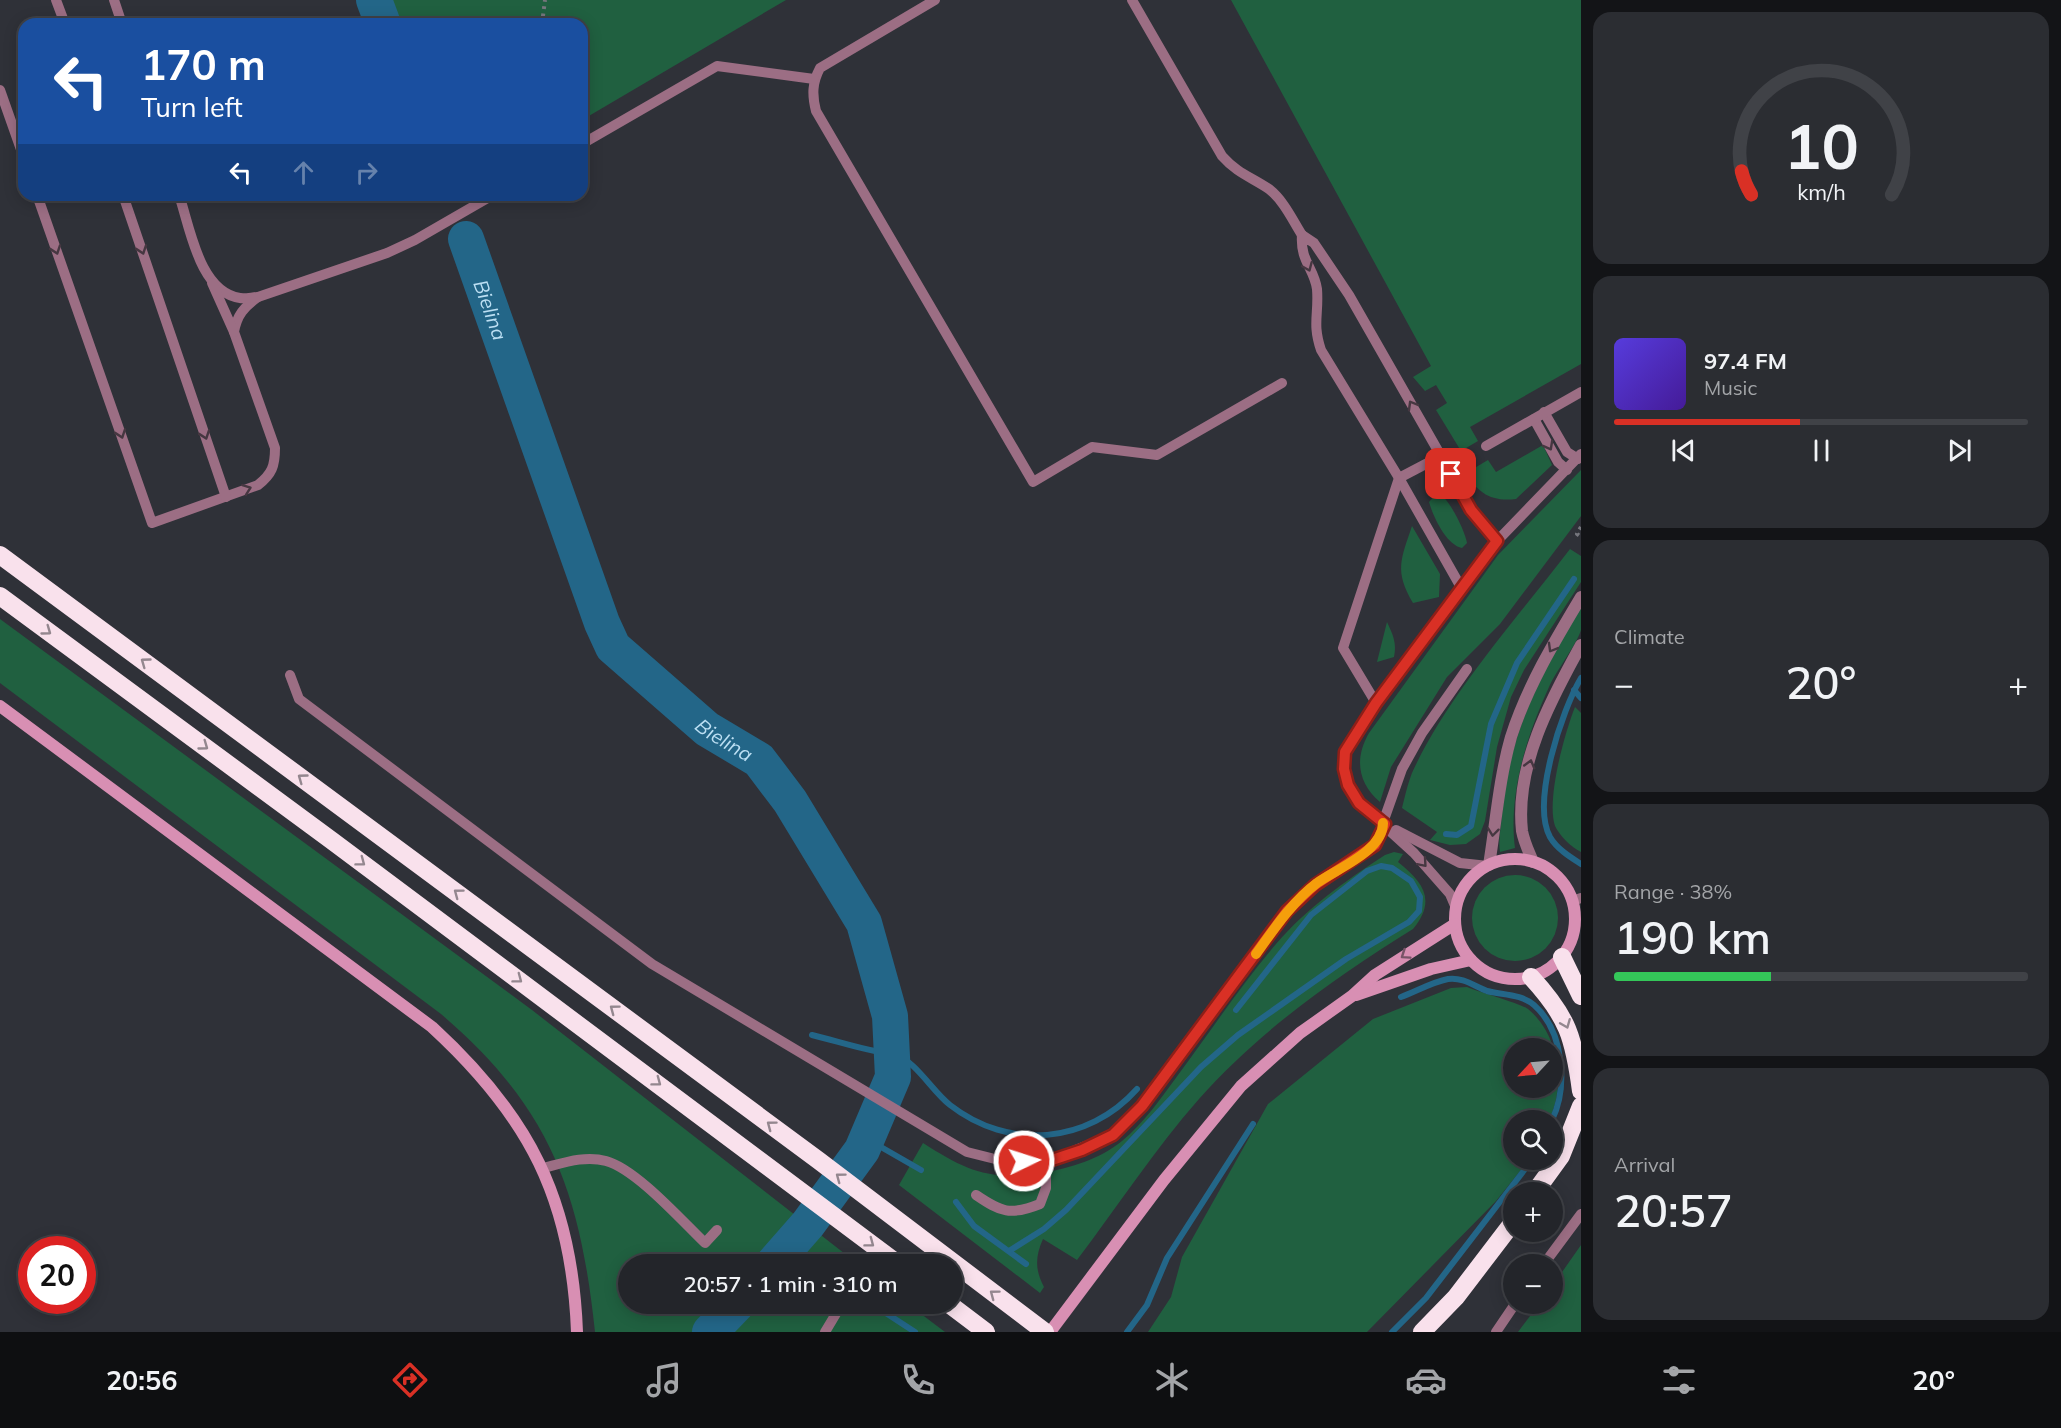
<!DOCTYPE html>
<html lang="en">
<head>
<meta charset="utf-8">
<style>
	:root { --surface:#23252a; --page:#2b2d32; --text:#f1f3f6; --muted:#a3a5a8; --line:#404247; --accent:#d93025 }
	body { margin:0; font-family:Mulish,sans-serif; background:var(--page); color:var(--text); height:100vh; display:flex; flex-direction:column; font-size:22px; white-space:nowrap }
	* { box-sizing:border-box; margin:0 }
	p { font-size:20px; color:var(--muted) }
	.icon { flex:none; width:33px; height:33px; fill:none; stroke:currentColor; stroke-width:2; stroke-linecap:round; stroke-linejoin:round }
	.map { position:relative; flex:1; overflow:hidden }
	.panel { display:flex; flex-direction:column; gap:12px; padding:12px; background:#131417; width:480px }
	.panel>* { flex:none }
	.hud { position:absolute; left:18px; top:18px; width:570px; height:183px; border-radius:18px; box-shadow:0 3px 15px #0003,0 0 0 2px var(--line); background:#1a4fa0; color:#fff; overflow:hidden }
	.needle { width:39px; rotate:244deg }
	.tools { position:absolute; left:1503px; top:1038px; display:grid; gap:12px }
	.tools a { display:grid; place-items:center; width:60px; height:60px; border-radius:50%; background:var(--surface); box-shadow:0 3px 15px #0003,0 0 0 2px var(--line); font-size:30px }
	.speed { position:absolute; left:18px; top:1236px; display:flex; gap:12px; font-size:30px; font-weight:700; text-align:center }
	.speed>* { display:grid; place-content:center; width:78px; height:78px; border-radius:50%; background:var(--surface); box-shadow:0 3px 15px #0003,0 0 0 2px var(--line); line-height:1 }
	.speed .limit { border:9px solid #d22; background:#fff; color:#111 }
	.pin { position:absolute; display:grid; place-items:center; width:51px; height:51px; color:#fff; margin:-26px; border-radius:12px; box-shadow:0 3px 9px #0006 }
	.me { position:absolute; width:66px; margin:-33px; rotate:86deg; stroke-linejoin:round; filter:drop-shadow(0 0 4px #0008) }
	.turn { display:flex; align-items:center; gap:21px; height:126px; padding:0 24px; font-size:27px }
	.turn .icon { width:78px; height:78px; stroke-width:2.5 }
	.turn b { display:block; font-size:42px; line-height:51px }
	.lanes { display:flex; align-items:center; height:57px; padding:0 24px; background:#0003; justify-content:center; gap:30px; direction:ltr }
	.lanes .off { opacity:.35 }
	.big { font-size:45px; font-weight:600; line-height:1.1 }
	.panel .card { flex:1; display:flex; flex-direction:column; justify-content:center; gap:9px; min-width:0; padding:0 21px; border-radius:18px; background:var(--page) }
	.panel .dial { align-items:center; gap:0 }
	.dial svg { height:156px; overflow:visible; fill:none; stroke:var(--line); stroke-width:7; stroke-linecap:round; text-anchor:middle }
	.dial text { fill:var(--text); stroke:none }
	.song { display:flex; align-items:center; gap:18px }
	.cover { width:72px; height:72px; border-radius:9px; background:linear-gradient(135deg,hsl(250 70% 55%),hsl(260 70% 35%)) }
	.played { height:6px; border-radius:3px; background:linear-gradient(90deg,var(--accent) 45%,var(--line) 45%) }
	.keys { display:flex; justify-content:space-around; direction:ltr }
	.heat { display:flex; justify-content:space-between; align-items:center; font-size:33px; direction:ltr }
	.charge { height:9px; border-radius:4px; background:linear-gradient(90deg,#34c759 38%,var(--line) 0) }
	.trip { position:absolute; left:618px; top:1254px; width:345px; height:60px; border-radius:30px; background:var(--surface); box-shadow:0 3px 15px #0003,0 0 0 2px var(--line); font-weight:600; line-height:60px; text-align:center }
	.tab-bar { display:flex; height:96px; justify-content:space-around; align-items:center; background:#0e0f11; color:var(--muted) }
	.tab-bar .icon { width:42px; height:42px }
	.tab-bar .active { color:var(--accent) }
	.tab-bar b { font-size:27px; color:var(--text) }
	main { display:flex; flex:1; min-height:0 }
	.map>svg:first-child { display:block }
</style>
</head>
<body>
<main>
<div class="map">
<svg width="1581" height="1332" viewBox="0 0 1581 1332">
	<rect width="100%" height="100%" fill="#2f3138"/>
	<g fill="#206040" fill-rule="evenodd">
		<polygon points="382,0 786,0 582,120 582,24 392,24"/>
		<polygon points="1231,0 1581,0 1581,364 1470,427 1478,441 1461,451 1436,410 1447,403 1436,385 1425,391 1413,377 1431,366"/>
		<path d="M 1543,445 L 1552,465 L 1516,499 C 1491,502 1478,493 1466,473 L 1488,460 L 1496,472 Z"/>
		<path d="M 1581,470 L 1581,516 L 1500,624 L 1447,677 L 1391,767 L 1380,802 C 1358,783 1354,759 1369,733 L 1498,555 Z"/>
		<path d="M 1437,493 C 1448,495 1465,531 1467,543 L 1462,548 C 1446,545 1433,516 1429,502 Z"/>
		<path d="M 1412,526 L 1440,574 L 1439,597 L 1413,603 C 1394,571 1401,559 1412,526 Z"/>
		<path d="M 1570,549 L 1581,556 L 1581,582 L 1524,670 L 1511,697 L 1497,747 L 1485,821 L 1480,834 L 1466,844 L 1450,845 L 1430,840 L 1437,832 L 1402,808 C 1405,796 1408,783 1412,773 C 1446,697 1519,616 1570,549 Z"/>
		<path d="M 1581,607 C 1581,614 1581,623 1581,630 C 1577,644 1556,671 1549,687 C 1527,735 1508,794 1515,848 L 1500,852 C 1498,841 1501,827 1502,815 C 1509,732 1540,677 1581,607 Z"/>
		<path d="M 0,619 L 532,1010 L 858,1264 L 628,1264 L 628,1304 L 908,1304 L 945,1332 L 595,1332 C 580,1192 551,1108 441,1014 L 0,683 Z"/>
		<path d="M 1387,622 C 1393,635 1397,643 1394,657 L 1377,662 Z"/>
		<path d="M 1575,707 L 1581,713 L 1581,852 C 1572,848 1559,835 1555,826 C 1546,799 1565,732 1575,707 Z"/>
		<path d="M 1394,852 L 1403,854 L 1398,862 C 1423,882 1437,900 1413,929 C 1336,977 1259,1031 1199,1099 C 1155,1149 1117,1207 1077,1260 L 1043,1239 C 1035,1257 1035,1270 1044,1287 L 1040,1293 L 899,1185 L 923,1143 C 967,1171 989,1181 1042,1173 C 1070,1168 1100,1159 1122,1141 C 1144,1123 1161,1098 1178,1075 C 1210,1032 1241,985 1276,944 C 1308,907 1344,882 1385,855 Z"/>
		<circle cx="1515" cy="918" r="43"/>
		<path d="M 1467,987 C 1479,992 1522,1004 1528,1009 C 1559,1034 1566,1086 1549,1120 L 1514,1120 L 1514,1160 L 1529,1160 L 1496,1201 L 1367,1332 L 1148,1332 L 1171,1297 L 1182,1257 L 1268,1104 L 1373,1019 L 1451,988 ZM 1514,1048 L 1552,1048 L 1552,1088 L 1514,1088 Z"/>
		<polygon points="1581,1245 1581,1332 1518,1332 1539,1304 1552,1304 1553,1285"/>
	</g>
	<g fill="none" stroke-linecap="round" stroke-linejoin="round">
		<g stroke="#236688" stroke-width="6">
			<path d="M 1581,678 C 1562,710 1531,802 1550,837 C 1557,849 1570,857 1581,864"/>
			<polyline points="1574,690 1581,698"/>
			<polyline points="1446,834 1457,835 1471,826 1491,724 1517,663 1574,579"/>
			<path d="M 1401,997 C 1415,992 1432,982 1448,979 C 1463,977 1474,986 1487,991 C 1501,995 1522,994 1534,1005 C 1564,1031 1568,1087 1552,1120"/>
			<path d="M 812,1035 C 833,1040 854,1047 875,1051 C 880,1052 888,1051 893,1053 C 917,1062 931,1090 950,1105 C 1009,1151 1088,1144 1137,1089"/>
			<polyline points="867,1139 921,1170"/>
			<polyline points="956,1202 974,1226 1026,1264"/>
			<polyline points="1009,1251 1044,1229 1066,1210 1201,1067 1238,1035 1346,959 1409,922 1419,911 1420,897 1411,881 1392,868 1381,866 1367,871 1311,915 1236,1010"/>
			<polyline points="872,1304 915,1332"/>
			<polyline points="1127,1332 1147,1305 1167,1258 1253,1124"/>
			<polyline points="1392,1332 1426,1298 1532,1160"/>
		</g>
		<g stroke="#236688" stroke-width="36">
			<polyline points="374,0 383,24"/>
			<path id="s1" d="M 466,239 L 602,623 L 613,647 L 707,729 L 759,760 L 790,801 L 864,923 L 890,1016 L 893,1077 L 862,1150 L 808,1224 L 773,1264"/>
			<polyline points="710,1332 737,1304"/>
		</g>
		<g stroke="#76777e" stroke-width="4" stroke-dasharray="3 4.5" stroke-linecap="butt">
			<polyline points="542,24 545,0"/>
			<polyline points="1581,527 1577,534 1581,537"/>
		</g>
		<g stroke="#9c6e84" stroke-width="10">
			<polyline points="56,0 65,24"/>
			<polyline points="114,0 122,24"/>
			<path d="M 935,0 L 820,68 C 812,83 812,95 816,111 L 1033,482 L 1092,447 L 1157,455 L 1282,383"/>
			<path d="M 1132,0 L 1222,156 C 1237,173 1251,177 1269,189 C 1284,201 1292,219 1302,235"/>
			<polyline points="0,90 24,158"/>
			<polyline points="582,144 717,66 814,79"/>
			<path d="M 37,195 L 152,523 L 258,485 C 272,474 275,466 275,448 L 234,332 C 237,315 244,307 258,297"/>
			<polyline points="123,195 226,497"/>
			<path d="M 179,195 C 190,227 199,292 240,298 C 245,299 253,297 258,297 L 387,253 L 415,240 L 493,195"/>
			<polyline points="212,283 234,332"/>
			<polyline points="1544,412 1567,452 1578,459"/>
			<polyline points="1534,419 1558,462 1567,470"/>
			<polyline points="1486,446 1581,392"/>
			<path d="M 1441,456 L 1349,295 L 1314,243 L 1302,235 C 1300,261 1314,268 1317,289 C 1319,315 1312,323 1321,350 L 1399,478 L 1462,589"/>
			<polyline points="290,675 299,699 652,964 967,1152 1003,1161 1046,1162 1113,1135 1142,1106 1287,911 1315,885 1375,845 1402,769 1422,733 1467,669"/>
			<polyline points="1376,703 1343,648 1399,478 1441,456 1471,510 1497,541"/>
			<polyline points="1396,830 1460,863 1488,866"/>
			<polyline points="1572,901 1581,898"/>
			<polyline points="1456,908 1450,894 1414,853 1359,803 1348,785 1344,769 1345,752 1376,703 1497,541 1581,454"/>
			<path d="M 543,1168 C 563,1163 585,1155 606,1161 C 636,1169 682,1221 705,1243 L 717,1230"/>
			<path d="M 976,1195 C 1001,1212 1010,1216 1040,1204 L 1046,1188 L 1046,1162"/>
			<polyline points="1544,1264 1581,1214"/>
			<polyline points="825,1332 837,1312 826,1304"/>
			<polyline points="1496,1332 1515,1304"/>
		</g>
		<g stroke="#9c6e84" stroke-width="12">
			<path d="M 1533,862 C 1529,852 1524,842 1522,831 C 1515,766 1550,701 1581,645"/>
			<path d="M 1489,865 C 1496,822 1499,779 1511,737 C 1527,687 1554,642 1581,597"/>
		</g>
		<g stroke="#d88fb3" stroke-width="12">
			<path d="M 0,706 L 432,1027 C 529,1116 572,1199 577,1332"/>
			<circle cx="1515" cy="919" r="60"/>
			<polyline points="1356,995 1431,969 1471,960"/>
			<polyline points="1050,1332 1164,1180 1241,1086 1300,1033 1352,996 1375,975 1455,924"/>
		</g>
		<g stroke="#f9e1ec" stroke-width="18">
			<polyline points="0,555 818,1160 1045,1332"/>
			<polyline points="0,596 331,840 898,1264"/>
			<polyline points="1562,957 1581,996"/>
			<path d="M 1531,977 C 1568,1017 1574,1038 1581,1091"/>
			<polyline points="1535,1192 1561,1156 1581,1106"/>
			<polyline points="949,1304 986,1332"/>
			<polyline points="1422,1332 1456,1297 1514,1221"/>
		</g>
	</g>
	<defs><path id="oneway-chevron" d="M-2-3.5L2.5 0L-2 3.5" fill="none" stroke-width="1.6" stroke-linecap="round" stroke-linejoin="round" transform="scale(1.5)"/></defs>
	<g stroke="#463741">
		<use href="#oneway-chevron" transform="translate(56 250) rotate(71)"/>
		<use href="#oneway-chevron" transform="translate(142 250) rotate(71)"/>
		<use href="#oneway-chevron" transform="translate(1308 267) rotate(67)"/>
		<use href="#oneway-chevron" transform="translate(1412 405) rotate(-120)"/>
		<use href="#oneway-chevron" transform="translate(121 434) rotate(71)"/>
		<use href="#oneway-chevron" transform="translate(205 435) rotate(71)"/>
		<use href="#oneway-chevron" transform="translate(1549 446) rotate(61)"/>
		<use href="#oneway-chevron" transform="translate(247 489) rotate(-20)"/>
		<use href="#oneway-chevron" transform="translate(1552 648) rotate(120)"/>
		<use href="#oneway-chevron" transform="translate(1530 764) rotate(-75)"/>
		<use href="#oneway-chevron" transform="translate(1493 832) rotate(97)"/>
		<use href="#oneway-chevron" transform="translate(1423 863) rotate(49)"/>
	</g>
	<g stroke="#94878f">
		<use href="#oneway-chevron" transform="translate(47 631) rotate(36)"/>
		<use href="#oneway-chevron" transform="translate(145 662) rotate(-144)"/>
		<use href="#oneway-chevron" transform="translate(204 746) rotate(36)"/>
		<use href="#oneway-chevron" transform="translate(302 778) rotate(-144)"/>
		<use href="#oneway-chevron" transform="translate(361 862) rotate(37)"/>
		<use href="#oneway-chevron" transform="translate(458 893) rotate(-143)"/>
		<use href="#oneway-chevron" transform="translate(518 979) rotate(37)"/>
		<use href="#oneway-chevron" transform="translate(614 1009) rotate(-143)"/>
		<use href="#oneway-chevron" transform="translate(1566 1024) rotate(68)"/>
		<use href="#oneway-chevron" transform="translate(657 1082) rotate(37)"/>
		<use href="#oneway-chevron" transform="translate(771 1125) rotate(-143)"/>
		<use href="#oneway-chevron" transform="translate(840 1177) rotate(-143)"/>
		<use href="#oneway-chevron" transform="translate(870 1243) rotate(37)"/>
		<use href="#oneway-chevron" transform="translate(994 1294) rotate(-143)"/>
	</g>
	<use stroke="#785468" href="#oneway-chevron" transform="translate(1405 955) rotate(146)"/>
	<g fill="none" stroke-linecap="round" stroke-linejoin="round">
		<g stroke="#8d1f18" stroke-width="15">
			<polyline id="route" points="1024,1161 1046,1162 1082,1150 1113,1135 1142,1106 1287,911 1315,885 1375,845 1385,824 1359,803 1348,785 1344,769 1345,752 1376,703 1497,541 1471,510 1451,474"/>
		</g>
		<use href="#route" stroke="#d93025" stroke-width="10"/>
		<path stroke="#f59e0b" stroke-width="10" d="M 1256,954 C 1274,929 1292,902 1317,883 C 1338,868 1383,851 1383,823"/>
	</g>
	<g text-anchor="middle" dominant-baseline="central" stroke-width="6" stroke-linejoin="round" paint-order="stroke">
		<g font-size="20" font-style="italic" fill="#bcdff3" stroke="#18191d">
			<text stroke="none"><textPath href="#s1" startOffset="75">Bielina</textPath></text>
			<text stroke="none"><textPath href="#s1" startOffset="579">Bielina</textPath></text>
		</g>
	</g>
</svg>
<div class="tools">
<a><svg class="needle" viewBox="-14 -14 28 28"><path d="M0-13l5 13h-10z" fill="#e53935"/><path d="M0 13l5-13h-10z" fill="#a3a5a8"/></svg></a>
<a><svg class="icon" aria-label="search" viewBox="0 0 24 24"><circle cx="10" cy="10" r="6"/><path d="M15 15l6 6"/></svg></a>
<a>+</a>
<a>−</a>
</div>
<div class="speed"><div class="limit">20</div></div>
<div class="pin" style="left:1451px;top:474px;background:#d93025"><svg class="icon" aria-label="arrive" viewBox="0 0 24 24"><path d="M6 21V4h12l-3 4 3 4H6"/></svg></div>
<svg class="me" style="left:1024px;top:1161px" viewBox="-20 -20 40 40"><circle r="17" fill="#d93025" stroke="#fff" stroke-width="3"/><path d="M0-11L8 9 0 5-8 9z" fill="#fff"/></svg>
<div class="trip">20:57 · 1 min · 310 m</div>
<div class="hud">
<div class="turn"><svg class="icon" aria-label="left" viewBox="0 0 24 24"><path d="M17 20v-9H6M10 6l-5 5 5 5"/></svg><div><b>170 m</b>Turn left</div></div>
<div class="lanes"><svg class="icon" aria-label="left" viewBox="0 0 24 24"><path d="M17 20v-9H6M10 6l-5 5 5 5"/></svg><svg class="icon off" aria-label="ahead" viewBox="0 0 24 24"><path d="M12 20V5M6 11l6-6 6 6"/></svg><svg class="icon off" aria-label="right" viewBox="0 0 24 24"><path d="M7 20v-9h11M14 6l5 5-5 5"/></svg></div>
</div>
</div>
<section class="panel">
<div class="card dial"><svg viewBox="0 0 100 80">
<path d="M14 69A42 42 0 1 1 86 69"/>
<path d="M14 69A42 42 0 0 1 9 57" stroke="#d93025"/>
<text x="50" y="56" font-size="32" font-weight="700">10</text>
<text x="50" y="72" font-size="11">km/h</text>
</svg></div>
<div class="card">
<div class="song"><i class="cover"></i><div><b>97.4 FM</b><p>Music</p></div></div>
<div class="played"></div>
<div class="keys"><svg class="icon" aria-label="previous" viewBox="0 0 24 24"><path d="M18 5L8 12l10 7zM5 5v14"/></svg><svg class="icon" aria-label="pause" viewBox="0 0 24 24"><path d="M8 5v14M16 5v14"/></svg><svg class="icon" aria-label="next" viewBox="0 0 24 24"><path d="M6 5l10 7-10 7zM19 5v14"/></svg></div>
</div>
<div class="card"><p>Climate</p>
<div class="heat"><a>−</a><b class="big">20°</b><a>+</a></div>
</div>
<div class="card"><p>Range · 38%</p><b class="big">190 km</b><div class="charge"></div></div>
<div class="card"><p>Arrival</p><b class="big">20:57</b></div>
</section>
</main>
<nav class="tab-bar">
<b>20:56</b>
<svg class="icon active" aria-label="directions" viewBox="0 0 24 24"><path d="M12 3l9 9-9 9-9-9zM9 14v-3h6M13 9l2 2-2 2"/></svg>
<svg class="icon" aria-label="music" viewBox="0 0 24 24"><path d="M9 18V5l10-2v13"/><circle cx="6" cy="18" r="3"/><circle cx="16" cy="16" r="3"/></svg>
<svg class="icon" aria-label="phone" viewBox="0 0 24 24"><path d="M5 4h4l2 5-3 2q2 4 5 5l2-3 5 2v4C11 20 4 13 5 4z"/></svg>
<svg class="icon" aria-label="climate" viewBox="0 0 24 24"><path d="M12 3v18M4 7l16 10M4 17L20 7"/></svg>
<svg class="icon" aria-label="car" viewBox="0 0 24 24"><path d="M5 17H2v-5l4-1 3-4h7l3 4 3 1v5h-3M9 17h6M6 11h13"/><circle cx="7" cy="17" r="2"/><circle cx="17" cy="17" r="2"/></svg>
<svg class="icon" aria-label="filters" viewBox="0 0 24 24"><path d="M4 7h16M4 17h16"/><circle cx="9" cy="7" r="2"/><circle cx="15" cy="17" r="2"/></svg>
<b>20°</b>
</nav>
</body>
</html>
